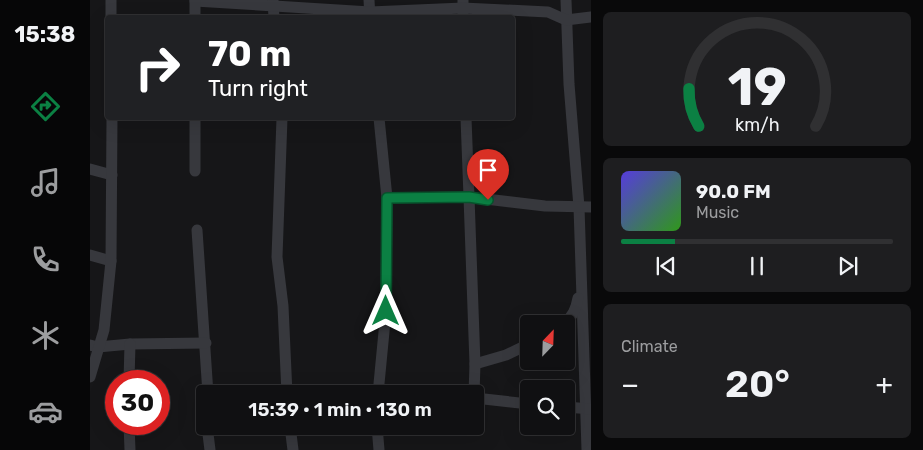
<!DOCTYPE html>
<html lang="en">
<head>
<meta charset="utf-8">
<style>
	:root { --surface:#101012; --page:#1e1e20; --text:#f1f3f6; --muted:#9c9d9f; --line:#303032; --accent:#0b8043 }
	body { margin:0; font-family:Rubik,sans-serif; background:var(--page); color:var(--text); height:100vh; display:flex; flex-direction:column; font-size:19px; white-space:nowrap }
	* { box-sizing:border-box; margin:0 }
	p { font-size:16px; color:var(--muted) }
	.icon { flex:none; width:28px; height:28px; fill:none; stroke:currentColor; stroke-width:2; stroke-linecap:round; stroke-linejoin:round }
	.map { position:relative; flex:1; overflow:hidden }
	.side { display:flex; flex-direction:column; gap:12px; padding:12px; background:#09090a; width:332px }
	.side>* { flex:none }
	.banner { position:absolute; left:15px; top:15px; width:410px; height:105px; border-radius:5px; box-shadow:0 5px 20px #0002,0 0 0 1px var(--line); background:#202124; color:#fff; overflow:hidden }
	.needle { width:32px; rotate:23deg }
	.tools { position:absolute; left:430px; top:315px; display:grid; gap:10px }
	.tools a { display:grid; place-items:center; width:55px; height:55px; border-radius:5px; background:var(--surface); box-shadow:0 5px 20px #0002,0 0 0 1px var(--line); font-size:25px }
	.speed { position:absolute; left:15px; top:370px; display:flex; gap:10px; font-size:25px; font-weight:700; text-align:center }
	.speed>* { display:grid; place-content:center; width:65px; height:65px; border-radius:50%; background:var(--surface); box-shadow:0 5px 20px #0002,0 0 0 1px var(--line); line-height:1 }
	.speed .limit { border:8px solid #d22; background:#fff; color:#111 }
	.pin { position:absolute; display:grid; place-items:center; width:42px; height:42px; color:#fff; margin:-51px -21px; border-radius:50% 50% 50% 0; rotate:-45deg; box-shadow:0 0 5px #0007 }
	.pin .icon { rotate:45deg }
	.me { position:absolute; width:55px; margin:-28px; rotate:0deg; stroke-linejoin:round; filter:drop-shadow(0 0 4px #0008) }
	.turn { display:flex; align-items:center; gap:18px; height:105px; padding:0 20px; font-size:22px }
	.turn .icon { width:65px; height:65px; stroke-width:2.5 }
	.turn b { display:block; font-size:35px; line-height:42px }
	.big { font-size:38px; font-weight:600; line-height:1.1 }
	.side .tile { flex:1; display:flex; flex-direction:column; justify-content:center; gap:8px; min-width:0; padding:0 18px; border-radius:8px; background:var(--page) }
	.side .dial { align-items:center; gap:0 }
	.dial svg { height:130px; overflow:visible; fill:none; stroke:var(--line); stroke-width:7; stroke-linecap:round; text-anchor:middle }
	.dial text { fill:var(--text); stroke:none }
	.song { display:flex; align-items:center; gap:15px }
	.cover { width:60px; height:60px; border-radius:8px; background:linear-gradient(135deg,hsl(250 70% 55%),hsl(110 70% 35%)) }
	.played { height:5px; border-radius:2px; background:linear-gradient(90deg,var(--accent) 20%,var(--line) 20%) }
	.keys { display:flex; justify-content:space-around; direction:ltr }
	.heat { display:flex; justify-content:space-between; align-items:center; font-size:28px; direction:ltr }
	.trip { position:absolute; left:106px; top:385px; width:288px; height:50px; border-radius:5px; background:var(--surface); box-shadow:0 5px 20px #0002,0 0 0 1px var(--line); font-weight:600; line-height:50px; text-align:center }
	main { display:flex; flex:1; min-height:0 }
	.dock { display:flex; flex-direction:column; width:90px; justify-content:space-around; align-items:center; background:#060607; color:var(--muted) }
	.dock .icon { width:35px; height:35px }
	.dock .selected { color:var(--accent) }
	.dock b { font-size:22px; color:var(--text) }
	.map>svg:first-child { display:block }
</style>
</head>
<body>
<main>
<nav class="dock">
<b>15:38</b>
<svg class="icon selected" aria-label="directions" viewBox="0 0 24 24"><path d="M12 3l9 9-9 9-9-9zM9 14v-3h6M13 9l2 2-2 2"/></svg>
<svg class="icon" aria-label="music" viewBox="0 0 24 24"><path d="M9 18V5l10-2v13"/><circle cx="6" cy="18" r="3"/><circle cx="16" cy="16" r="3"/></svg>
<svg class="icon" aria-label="phone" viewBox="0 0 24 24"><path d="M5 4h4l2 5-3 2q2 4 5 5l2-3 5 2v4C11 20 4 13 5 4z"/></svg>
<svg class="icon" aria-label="climate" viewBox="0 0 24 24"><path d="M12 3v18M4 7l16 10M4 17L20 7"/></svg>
<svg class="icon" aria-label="car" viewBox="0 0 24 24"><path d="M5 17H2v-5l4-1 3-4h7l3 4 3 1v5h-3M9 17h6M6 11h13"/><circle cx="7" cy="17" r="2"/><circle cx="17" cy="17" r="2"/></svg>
</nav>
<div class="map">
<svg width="501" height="450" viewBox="0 0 501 450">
	<rect width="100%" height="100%" fill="#161618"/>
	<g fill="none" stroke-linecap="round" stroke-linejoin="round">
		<g stroke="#37383d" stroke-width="11">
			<polyline points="21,0 21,18"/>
			<polyline points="183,0 184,18"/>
			<polyline points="279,0 280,18"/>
			<polyline points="373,0 373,18"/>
			<polyline points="476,0 479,84 489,207 497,450"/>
			<polyline points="105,1 280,12 373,8 458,12 476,20 501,17"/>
			<polyline points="105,18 105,0"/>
			<polyline points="192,118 187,257 193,306 197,394"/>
			<polyline points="0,169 22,175"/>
			<polyline points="105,171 105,118"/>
			<polyline points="297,198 379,197 376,118"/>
			<polyline points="107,230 118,394"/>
			<polyline points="0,255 21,261"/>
			<path d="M 474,324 C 483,316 486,309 488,298"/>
			<polyline points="0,345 8,347 40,344 116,343"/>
			<polyline points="385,364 416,355 439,344"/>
			<polyline points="0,377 14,330 21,261 22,118"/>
			<polyline points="39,381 40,344"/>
			<polyline points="288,394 296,311 297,198 289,118"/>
			<polyline points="384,394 385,364 379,197 455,206 501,207"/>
			<polyline points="385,398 439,404"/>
			<polyline points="476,407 501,409"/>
			<polyline points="39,424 40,450"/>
			<polyline points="117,426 120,450"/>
			<polyline points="200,426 203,450"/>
			<polyline points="287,426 289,450"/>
		</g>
	</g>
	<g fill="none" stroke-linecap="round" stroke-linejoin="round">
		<g stroke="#07532c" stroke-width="12">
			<polyline id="route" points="296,311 297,198 379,197 398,200"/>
		</g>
		<use href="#route" stroke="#0b8043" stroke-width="9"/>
	</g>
</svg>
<div class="tools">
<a><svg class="needle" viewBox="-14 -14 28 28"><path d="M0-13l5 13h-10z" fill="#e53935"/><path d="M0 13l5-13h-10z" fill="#9c9d9f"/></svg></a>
<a><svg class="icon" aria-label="search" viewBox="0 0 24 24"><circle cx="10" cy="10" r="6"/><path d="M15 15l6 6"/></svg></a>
</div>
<div class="speed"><div class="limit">30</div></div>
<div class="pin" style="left:398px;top:200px;background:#d93025"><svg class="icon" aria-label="arrive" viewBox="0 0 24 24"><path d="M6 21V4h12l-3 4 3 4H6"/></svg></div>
<svg class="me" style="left:296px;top:311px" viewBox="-20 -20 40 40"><path d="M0-17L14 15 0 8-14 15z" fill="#0b8043" stroke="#fff" stroke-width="4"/></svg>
<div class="trip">15:39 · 1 min · 130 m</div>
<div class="banner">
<div class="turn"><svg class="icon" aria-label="right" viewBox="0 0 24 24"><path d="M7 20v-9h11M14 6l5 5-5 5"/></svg><div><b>70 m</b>Turn right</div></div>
</div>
</div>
<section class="side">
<div class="tile dial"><svg viewBox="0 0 100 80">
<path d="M14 69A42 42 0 1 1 86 69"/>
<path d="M14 69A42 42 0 0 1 8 46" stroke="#0b8043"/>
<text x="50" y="56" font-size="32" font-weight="700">19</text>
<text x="50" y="72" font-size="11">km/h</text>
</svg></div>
<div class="tile">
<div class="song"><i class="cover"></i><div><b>90.0 FM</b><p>Music</p></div></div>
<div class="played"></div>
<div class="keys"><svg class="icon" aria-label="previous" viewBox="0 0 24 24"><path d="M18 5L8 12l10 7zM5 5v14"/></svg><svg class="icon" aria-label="pause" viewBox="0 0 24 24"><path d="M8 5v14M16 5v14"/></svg><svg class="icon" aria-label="next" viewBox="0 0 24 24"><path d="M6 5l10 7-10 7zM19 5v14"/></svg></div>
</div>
<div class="tile"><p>Climate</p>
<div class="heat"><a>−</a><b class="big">20°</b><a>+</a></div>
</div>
</section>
</main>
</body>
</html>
